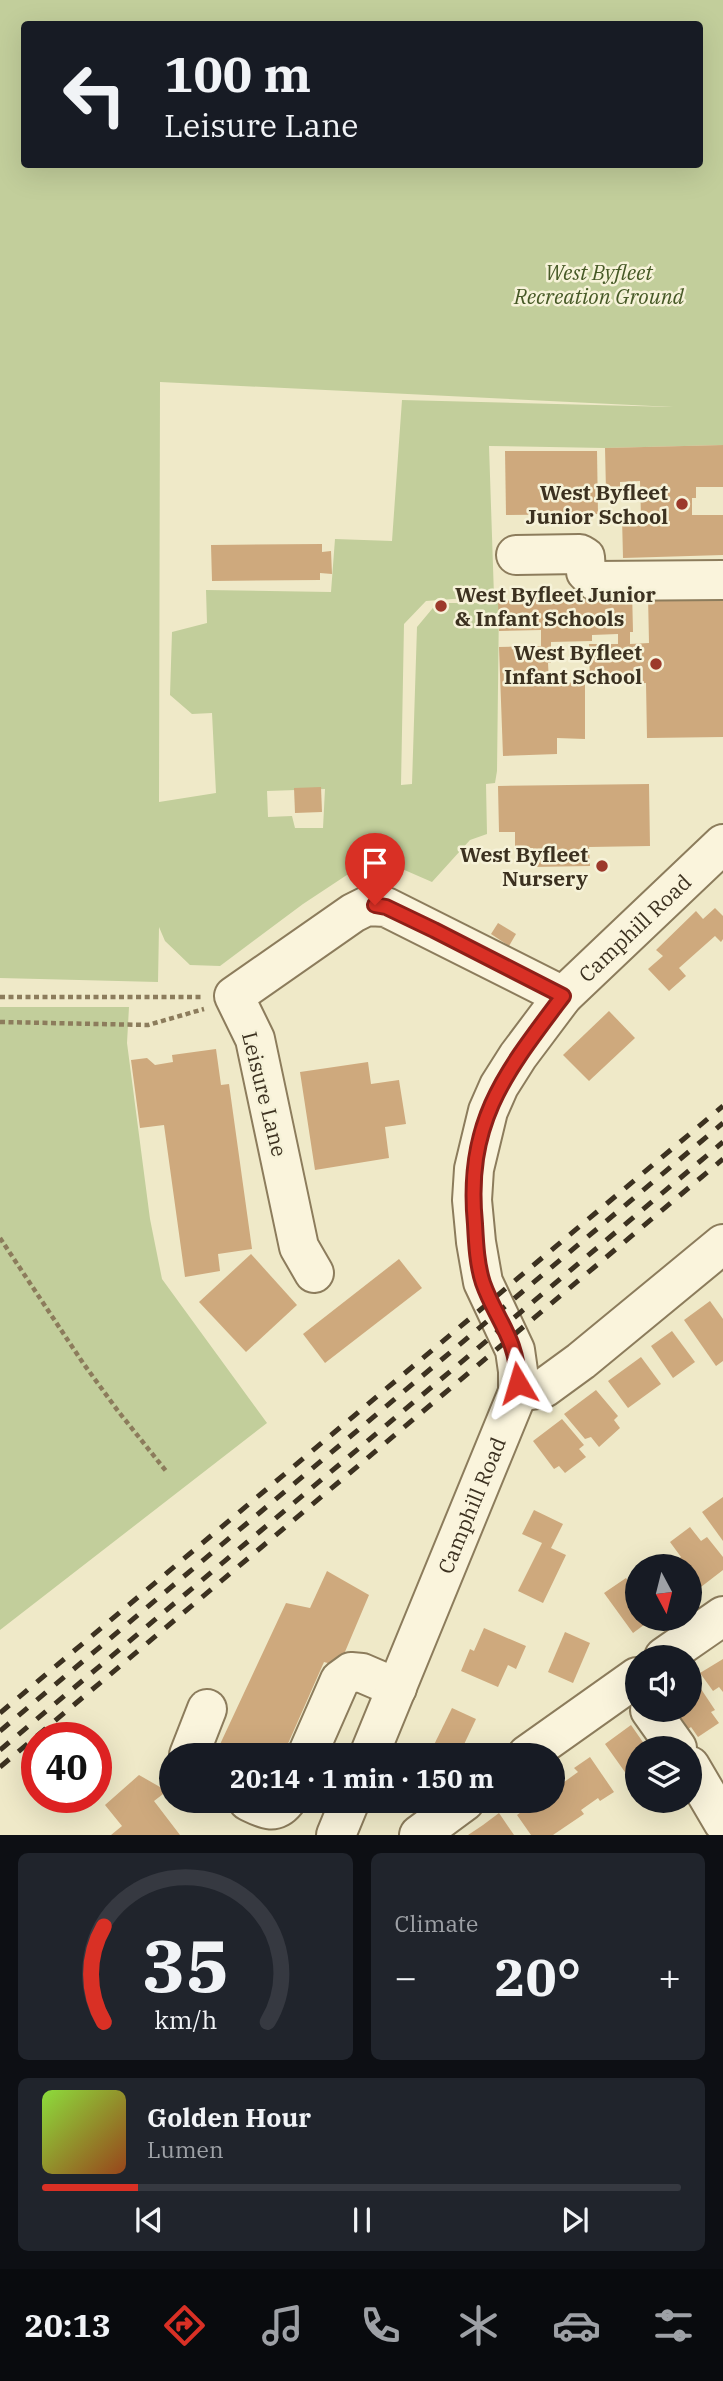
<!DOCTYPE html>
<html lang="en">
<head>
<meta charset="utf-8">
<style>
	:root { --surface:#171b24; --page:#20242c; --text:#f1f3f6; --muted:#9ea1a6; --line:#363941; --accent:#d93025 }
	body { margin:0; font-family:"IBM Plex Serif",serif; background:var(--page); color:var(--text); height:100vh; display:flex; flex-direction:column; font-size:26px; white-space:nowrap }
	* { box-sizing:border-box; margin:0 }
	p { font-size:23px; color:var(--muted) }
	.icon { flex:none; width:38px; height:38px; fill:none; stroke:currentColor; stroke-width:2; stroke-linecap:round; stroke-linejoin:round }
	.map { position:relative; height:1835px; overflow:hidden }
	.sheet { display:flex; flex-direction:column; gap:18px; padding:18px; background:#0d0f14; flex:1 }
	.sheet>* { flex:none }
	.top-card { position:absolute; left:21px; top:21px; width:682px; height:147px; border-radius:7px; box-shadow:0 7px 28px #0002; background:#171b24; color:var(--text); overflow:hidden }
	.needle { width:46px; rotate:173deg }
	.tools { position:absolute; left:625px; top:1554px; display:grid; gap:14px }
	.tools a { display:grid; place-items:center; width:77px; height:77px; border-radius:50%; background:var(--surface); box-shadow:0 7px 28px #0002; font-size:35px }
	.speed { position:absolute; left:21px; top:1722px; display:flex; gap:14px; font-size:35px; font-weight:700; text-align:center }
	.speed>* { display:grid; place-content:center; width:91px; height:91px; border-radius:50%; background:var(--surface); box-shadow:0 7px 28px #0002; line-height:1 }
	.speed .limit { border:10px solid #d22; background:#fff; color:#111 }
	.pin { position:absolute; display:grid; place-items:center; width:60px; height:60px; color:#fff; margin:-72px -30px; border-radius:50% 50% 50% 0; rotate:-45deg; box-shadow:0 0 7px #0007 }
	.pin .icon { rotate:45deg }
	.me { position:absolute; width:77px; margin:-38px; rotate:353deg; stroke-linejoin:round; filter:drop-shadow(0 0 5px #0008) }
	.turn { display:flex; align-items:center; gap:24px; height:147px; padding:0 28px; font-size:32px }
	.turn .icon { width:91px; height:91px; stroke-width:2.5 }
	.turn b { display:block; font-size:49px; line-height:60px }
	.big { font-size:52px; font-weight:700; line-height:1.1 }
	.sheet .widget { flex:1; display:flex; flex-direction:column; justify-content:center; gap:10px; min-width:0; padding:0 24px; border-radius:10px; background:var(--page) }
	.sheet .dial { align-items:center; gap:0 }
	.dial svg { height:182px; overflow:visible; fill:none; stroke:var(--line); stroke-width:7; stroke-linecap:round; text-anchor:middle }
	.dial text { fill:var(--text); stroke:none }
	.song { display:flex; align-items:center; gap:21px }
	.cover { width:84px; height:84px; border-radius:10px; background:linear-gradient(135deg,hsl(90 70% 55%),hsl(20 70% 35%)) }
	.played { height:7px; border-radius:4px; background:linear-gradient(90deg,var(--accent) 15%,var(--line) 15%) }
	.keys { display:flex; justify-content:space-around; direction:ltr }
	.heat { display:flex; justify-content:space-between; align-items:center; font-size:38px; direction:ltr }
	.sheet .tiles { flex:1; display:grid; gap:18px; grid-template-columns:1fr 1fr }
	.widget:last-child { grid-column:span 2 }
	.trip { position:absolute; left:159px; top:1743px; width:406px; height:70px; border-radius:35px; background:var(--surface); box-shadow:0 7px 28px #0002; font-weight:700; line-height:70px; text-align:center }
	.tabs { display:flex; height:112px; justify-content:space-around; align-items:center; background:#090b0e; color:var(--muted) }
	.tabs .icon { width:49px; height:49px }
	.tabs .on { color:var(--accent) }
	.tabs b { font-size:32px; color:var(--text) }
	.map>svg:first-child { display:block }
</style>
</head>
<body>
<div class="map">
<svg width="723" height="1835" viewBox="0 0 723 1835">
	<rect width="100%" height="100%" fill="#efe9c8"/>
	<g fill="#c2ce9b" fill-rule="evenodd">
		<path d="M 0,0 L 723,0 L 723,445 L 605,448 L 489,446 L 494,596 L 426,601 L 404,624 L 401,785 L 412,784 L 417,627 L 437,603 L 499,603 L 497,771 L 495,783 L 486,784 L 487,834 L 470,840 L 432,882 L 393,865 L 365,863 L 303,904 L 220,966 L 190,965 L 165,941 L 159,927 L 158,982 L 0,978 ZM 24,24 L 700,24 L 700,164 L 24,164 ZM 160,382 L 673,407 L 402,400 L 392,541 L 335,539 L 331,592 L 206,590 L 207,623 L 172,632 L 170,695 L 192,714 L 212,713 L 216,793 L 159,802 ZM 325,789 L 323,828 L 295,828 L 292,816 L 268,817 L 267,791 Z"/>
		<polygon points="0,1007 129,1007 127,1043 150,1219 162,1279 267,1423 0,1630"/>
	</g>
	<g fill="#cea97d">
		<polygon points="723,445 723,487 696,487 696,498 692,498 692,515 723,515 723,555 623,558 622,517 641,517 640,481 620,482 620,490 606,491 605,448"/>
		<polygon points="505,451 597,451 598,514 506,515"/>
		<polygon points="322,544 322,552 331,551 332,574 320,573 320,580 212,581 211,545"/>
		<polygon points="632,589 633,632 630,632 630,644 649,643 648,595 723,593 723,737 647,738 646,683 590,684 589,644 618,644 618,634 592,635 592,641 551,642 551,663 548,663 549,682 585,683 585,739 557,738 557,754 503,756 499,647 541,646 541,630 499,631 498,601 526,600 526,596 565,596 564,591"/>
		<polygon points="649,784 650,846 589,847 590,866 533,867 533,848 515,848 515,832 499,832 498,786"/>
		<polygon points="321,787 322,812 295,813 294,788"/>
		<polygon points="715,908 723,916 723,939 721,942 715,936 679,968 686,976 669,991 648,969 663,956 656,950 696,911 703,919"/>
		<polygon points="498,923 516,934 509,946 491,934"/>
		<polygon points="609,1011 635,1038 589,1081 563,1055"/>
		<polygon points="216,1049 221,1085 229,1084 252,1249 218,1254 220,1271 185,1277 164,1125 140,1128 131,1060 147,1058 155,1065 173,1062 172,1055"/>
		<polygon points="368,1062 371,1084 399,1080 406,1124 385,1127 389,1158 315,1170 300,1072"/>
		<polygon points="251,1254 297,1305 246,1352 199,1302"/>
		<polygon points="399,1259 422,1288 325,1363 303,1334"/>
		<polygon points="710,1301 723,1319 723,1361 716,1366 684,1320"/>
		<polygon points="672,1331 695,1362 673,1378 651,1346"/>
		<polygon points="641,1357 661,1384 628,1408 608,1381"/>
		<polygon points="596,1390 618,1416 614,1420 620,1428 599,1447 591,1437 585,1439 564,1414"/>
		<polygon points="562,1419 584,1445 579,1449 586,1457 565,1473 559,1466 554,1469 533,1441"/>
		<polygon points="723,1497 723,1541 702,1512"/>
		<polygon points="534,1510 563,1524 551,1548 566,1555 543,1603 518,1591 542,1543 522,1534"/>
		<polygon points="690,1527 701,1541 707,1537 723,1557 723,1570 697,1590 690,1580 690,1566 679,1566 675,1561 681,1557 670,1542"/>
		<polygon points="327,1571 369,1595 339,1666 324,1662 283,1755 215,1755 286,1603 310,1608"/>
		<polygon points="626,1578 637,1593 637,1619 652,1619 633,1633 604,1593"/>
		<polygon points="484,1628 526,1646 516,1669 508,1665 498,1687 461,1671 470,1649 474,1651"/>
		<polygon points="565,1632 590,1643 573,1683 548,1672"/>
		<polygon points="723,1659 723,1692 719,1687 713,1691 700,1673"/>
		<polygon points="693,1677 715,1710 711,1712 719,1723 698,1737 691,1727 687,1730 673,1710 690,1710 690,1680"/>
		<polygon points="452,1708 476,1719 459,1755 429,1755"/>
		<polygon points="631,1725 647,1748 637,1748 637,1789 605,1744"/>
		<polygon points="590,1757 614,1792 600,1801 598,1798 581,1810 584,1814 553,1835 531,1835 517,1815 537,1801 553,1801 553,1790 578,1772 574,1768"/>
		<polygon points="139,1775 167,1791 154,1801 180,1835 111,1835 122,1826 105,1805"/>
		<polygon points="499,1813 514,1835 468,1835 483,1825"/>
	</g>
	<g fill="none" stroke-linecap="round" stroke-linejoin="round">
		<g stroke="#8c7c5c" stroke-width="42">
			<g id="minor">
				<polyline points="516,555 580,554 585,557 586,572 595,581 723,580"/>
				<polyline points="314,1273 299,1247 255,1039 234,996 353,913 367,906 386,907 563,996"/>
				<polyline points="518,1392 544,1388 581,1361 723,1244"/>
				<polyline points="664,1657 723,1616"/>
				<polyline points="650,1710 677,1748"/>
				<polyline points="189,1755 207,1709"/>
				<polyline points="307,1755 340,1680 351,1672 362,1673 397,1688"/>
				<path id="s1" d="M 369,1755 L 518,1392 L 518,1371 L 515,1350 L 483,1282 L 476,1242 L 472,1200 L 474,1169 L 488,1111 L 499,1086 L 518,1056 L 563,996 L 723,844"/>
				<polyline points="527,1755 637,1677"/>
				<polyline points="690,1766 723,1822"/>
				<path d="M 248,1801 C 263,1808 274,1816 286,1801"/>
				<polyline points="336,1835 350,1801"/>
				<polyline points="419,1835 465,1801"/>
			</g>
		</g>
		<g stroke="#8c7c5c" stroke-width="4.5" stroke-dasharray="5 3.5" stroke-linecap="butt">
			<polyline points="0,997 202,997"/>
			<polyline points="0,1022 148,1025 204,1009"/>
			<polyline points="0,1238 83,1363 118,1411 166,1471"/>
		</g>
		<use href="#minor" stroke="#faf4dc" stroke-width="38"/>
		<g stroke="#3c3120" stroke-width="5" stroke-dasharray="12 12" stroke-linecap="butt">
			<polyline points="0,1713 723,1106"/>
			<polyline points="0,1731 723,1123"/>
			<polyline points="0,1750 723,1142"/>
			<polyline points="0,1767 723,1159"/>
		</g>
	</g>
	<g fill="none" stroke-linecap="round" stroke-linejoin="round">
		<g stroke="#8d1f18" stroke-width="18">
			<path id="route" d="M 375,905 L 386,907 L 434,930 L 563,996 C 505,1073 465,1122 475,1224 C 476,1243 477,1265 483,1283 C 496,1320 518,1339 518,1383"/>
		</g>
		<use href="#route" stroke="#d93025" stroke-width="12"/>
	</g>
	<g fill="#9c392b" stroke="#f6f2d8" stroke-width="2.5">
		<circle cx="682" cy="504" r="7"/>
		<circle cx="441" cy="606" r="7"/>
		<circle cx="656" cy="664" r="7"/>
		<circle cx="602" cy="866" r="7"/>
	</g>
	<g text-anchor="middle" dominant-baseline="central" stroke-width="5" stroke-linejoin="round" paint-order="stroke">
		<g font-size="21" font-style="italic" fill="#465926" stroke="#f6f2d8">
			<text x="599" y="272">West Byfleet<tspan x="599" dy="24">Recreation Ground</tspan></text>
		</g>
		<g font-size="21" font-weight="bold" fill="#3c3120" stroke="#f6f2d8" text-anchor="end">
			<text x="668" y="492">West Byfleet<tspan x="668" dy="24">Junior School</tspan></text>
			<text x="455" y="594" text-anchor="start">West Byfleet Junior<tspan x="455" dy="24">&amp; Infant Schools</tspan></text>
			<text x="642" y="652">West Byfleet<tspan x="642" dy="24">Infant School</tspan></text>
			<text x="588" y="854">West Byfleet<tspan x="588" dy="24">Nursery</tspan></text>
		</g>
		<g font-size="21" fill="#3c3120" stroke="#f6f2d8">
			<text stroke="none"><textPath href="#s1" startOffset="920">Camphill Road</textPath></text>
			<text transform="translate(265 1094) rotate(76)">Leisure Lane</text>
			<text stroke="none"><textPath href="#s1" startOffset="270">Camphill Road</textPath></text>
		</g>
	</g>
</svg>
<div class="tools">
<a><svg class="needle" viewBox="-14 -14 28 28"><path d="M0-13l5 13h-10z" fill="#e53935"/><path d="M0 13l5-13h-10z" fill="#9ea1a6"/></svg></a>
<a><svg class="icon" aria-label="sound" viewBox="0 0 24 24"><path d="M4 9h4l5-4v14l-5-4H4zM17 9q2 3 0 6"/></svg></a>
<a><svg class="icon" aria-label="layers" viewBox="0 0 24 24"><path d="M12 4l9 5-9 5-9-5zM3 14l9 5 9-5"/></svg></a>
</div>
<div class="speed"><div class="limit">40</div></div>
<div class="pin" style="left:375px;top:905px;background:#d93025"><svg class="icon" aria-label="arrive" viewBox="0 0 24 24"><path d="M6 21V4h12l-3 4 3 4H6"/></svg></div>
<svg class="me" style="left:518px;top:1383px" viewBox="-20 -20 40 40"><path d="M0-17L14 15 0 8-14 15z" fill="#d93025" stroke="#fff" stroke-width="4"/></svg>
<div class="trip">20:14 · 1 min · 150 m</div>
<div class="top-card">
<div class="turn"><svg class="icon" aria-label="left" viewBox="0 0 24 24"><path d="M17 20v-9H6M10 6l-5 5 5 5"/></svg><div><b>100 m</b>Leisure Lane</div></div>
</div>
</div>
<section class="sheet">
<div class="tiles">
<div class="widget dial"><svg viewBox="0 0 100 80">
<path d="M14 69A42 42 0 1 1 86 69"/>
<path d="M14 69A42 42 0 0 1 14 27" stroke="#d93025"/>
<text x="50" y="56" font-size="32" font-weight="700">35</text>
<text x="50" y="72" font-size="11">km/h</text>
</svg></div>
<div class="widget"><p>Climate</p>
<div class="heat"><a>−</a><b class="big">20°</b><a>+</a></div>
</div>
<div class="widget">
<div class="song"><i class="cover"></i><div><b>Golden Hour</b><p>Lumen</p></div></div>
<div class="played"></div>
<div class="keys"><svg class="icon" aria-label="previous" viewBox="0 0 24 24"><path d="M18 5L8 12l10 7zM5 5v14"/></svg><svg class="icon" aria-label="pause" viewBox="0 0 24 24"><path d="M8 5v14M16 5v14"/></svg><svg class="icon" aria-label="next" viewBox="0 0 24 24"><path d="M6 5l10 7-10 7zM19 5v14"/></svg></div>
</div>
</div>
</section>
<nav class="tabs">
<b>20:13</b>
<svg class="icon on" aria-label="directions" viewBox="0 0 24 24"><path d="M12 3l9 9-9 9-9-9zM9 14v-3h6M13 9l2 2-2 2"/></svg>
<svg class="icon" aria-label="music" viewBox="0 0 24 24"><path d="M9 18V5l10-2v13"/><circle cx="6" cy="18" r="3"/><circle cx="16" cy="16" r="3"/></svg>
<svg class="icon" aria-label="phone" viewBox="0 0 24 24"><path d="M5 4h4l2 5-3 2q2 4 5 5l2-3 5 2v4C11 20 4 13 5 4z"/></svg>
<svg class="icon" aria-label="climate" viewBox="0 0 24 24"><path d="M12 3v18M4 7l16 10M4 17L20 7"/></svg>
<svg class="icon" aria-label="car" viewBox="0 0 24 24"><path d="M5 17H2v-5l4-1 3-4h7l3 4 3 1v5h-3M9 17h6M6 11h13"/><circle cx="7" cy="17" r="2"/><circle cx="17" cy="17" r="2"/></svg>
<svg class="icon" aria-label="filters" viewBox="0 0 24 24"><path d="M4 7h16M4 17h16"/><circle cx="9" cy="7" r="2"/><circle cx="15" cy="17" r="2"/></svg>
</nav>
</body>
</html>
